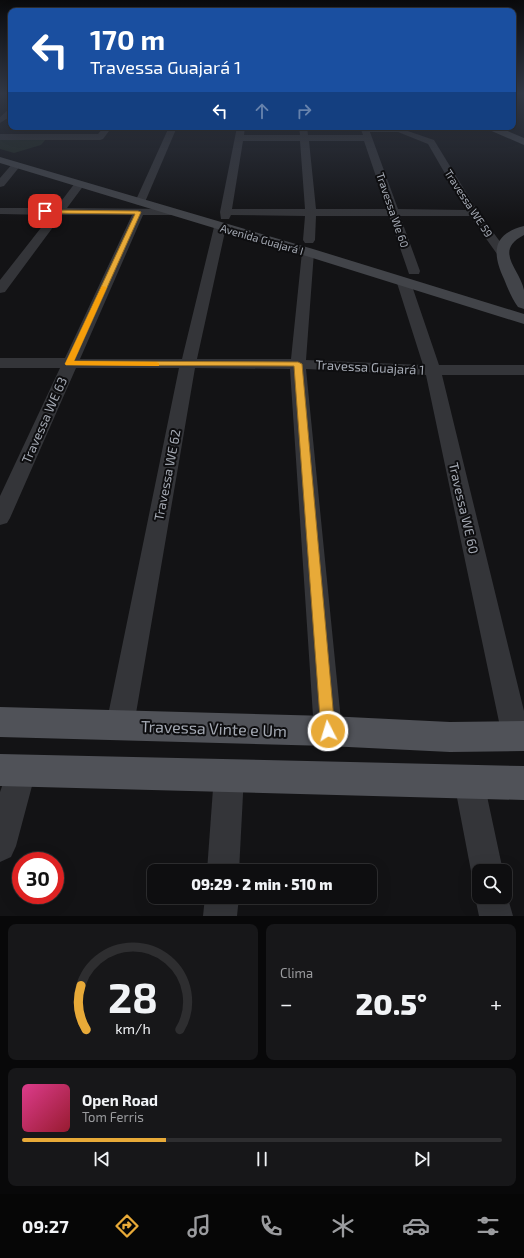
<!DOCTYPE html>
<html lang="pt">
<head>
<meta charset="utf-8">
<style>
	:root { --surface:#0e0e10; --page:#171719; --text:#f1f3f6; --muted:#9b9c9f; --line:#2e2e30; --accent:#e8aa38 }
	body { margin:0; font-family:"Exo 2",sans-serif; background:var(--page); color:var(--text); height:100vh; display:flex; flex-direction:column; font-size:15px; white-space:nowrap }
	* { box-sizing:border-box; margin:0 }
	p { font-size:13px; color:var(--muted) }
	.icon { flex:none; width:22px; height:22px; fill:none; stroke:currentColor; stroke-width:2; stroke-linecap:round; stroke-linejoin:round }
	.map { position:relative; height:916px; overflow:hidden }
	.panel { display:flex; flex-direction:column; gap:8px; padding:8px; background:#080809; flex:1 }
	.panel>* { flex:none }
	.top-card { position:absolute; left:8px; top:8px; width:508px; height:122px; border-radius:8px; box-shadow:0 4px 16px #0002,0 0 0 1px var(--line); background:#1a4fa0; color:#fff; overflow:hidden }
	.buttons { position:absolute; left:472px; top:864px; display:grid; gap:8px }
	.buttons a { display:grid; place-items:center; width:40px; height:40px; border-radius:8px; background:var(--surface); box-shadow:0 4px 16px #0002,0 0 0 1px var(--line); font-size:20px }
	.speed { position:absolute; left:12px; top:852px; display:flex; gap:8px; font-size:20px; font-weight:700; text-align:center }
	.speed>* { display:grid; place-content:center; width:52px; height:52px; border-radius:50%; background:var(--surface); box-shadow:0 4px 16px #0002,0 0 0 1px var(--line); line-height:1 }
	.speed .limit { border:6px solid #d22; background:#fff; color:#111 }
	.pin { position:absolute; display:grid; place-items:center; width:34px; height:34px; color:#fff; margin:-17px; border-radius:8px; box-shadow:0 2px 6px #0006 }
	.me { position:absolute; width:44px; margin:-22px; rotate:355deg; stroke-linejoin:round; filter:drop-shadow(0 0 3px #0008) }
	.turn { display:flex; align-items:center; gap:14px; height:84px; padding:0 16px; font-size:18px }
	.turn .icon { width:52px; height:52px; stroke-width:2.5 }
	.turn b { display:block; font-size:28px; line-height:34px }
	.lanes { display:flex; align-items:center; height:38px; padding:0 16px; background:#0003; justify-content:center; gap:20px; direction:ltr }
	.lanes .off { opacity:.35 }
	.big { font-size:30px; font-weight:800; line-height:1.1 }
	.panel .tile { flex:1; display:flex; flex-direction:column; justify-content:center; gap:6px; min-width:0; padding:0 14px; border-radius:8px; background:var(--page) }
	.panel .dial { align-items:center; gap:0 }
	.dial svg { height:104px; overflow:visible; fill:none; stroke:var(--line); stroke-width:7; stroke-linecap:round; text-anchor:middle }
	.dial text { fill:var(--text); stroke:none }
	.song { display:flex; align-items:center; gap:12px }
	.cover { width:48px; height:48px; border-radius:6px; background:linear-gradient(135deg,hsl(330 70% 55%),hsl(350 70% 35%)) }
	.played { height:4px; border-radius:2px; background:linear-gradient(90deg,var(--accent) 30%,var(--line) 30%) }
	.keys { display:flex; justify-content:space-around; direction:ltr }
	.heat { display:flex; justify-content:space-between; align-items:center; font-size:22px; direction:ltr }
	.panel .tiles { flex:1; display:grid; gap:8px; grid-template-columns:1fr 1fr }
	.tile:last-child { grid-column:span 2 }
	.trip { position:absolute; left:147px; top:864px; width:230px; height:40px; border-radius:8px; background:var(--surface); box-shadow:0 4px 16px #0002,0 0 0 1px var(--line); font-weight:800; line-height:40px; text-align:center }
	.tabs { display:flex; height:64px; justify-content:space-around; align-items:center; background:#060606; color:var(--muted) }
	.tabs .icon { width:28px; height:28px }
	.tabs .selected { color:var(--accent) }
	.tabs b { font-size:18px; color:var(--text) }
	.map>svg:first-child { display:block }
</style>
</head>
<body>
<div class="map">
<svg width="524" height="916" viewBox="0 0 524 916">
	<rect width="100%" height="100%" fill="#131315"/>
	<polygon fill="#1f2720" points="0,139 46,139 41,145 14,153 0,149"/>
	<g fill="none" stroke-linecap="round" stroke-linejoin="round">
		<g fill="#343539" fill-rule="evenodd">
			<polygon points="8,110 11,110 11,116 0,123 0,117"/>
			<polygon points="104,127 112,127 103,139 100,140 0,140 0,134 98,134"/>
			<polygon points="169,127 177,127 145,202 140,205 136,204 135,202"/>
			<path d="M 237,127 L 245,127 L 244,135 L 300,135 L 299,127 L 307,127 L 308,135 L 363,135 L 360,127 L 399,128 L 434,140 L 478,212 L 507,251 L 505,254 L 497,254 L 470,216 L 400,216 L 420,271 L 419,274 L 409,274 L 408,271 L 389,216 L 316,216 L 315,240 L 313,243 L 305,243 L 303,240 L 305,216 L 231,215 L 229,219 L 221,219 L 220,212 ZM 370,132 L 398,132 L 428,144 L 466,210 L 398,209 ZM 243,141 L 300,141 L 305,209 L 232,209 ZM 309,141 L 364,141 L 387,209 L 316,209 Z"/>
			<polygon points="16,162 21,165 4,186 0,187 0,178 13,163"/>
			<polygon points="79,182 84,185 67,208 172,209 177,212 172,215 143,215 80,359 182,359 214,227 216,225 224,225 226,227 197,359 291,359 302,252 304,249 312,249 314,252 306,360 423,365 397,283 399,280 409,280 411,283 439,365 524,365 524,375 442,375 524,711 524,746 516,749 506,745 502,736 426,375 306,369 342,731 338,740 328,744 318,740 314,731 290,369 195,368 134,725 130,734 120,738 110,734 106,725 179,368 76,368 10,518 7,523 0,525 0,496 60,368 0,368 0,358 65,358 132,215 62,215 5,292 0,293 0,280 51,215 0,214 0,208 56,208 75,183"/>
			<polygon points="21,757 31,761 36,771 16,846 11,857 0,862 0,792 11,761"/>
			<polygon points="229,761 239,765 244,775 239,871 207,871 214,775 219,765"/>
			<polygon points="469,767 479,772 484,782 503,871 479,871 479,884 475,883 471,871 454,782 459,772"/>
			<polygon points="479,888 479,897 505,897 505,888 513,916 479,916 475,897"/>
			<polygon points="205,897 239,897 237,916 203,916"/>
		</g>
		<g fill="#424449" fill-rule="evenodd">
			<polygon points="485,127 498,127 524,138 524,145 487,129"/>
			<polygon points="0,157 313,249 524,314 524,324 303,255 0,163"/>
			<path d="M 524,226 L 524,235 C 493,251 520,269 524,290 C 524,295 524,303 524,309 L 518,307 C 512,299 508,289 504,279 C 492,253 492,234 524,226 Z"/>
		</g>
		<g fill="#505258" fill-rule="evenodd">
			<polygon points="0,707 328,716 450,722 524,721 524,751 450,752 328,746 0,737"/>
			<polygon points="0,754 524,766 524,800 0,786"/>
		</g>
	</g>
	<linearGradient id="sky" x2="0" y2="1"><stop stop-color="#0a0a0c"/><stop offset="0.42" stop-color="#333946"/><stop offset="1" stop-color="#333946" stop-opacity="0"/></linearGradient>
	<rect width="524" height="222" fill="url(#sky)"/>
	<polygon fill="#e8aa38" stroke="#976e24" points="45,210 138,211 141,212 74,361 298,362 302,364 335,731 333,736 328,738 323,736 321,731 294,366 66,365 65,364 135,214 43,213 42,211"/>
	<polygon fill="#f59e0b" points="102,286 107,287 74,361 156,362 159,363 159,366 66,365 65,364"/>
	<g text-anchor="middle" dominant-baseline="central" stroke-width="4" stroke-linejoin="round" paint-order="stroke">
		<g font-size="11" fill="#a5aab4" stroke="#0e0e10">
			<text transform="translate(469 203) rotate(57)">Travessa WE 59</text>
			<text transform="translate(393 210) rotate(71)">Travessa We 60</text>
			<text transform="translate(262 239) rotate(16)">Avenida Guajará I</text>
		</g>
		<g font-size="13" fill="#a5aab4" stroke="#0e0e10">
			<text transform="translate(370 367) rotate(3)">Travessa Guajará 1</text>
			<text transform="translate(44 420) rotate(-66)">Travessa WE 63</text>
			<text transform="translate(167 475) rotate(-79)">Travessa WE 62</text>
			<text transform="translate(464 508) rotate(77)">Travessa WE 60</text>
		</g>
		<g font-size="16" fill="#a5aab4" stroke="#0e0e10">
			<text transform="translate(214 728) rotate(2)">Travessa Vinte e Um</text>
		</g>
	</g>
</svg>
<div class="buttons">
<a><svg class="icon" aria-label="search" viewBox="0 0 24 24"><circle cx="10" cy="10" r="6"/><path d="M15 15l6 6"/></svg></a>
</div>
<div class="speed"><div class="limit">30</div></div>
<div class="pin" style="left:45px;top:211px;background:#d93025"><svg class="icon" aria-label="arrive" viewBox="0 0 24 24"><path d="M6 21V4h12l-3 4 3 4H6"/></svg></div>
<svg class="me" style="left:328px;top:731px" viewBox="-20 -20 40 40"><circle r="17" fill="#e8aa38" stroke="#fff" stroke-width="3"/><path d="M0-11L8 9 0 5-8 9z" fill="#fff"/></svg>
<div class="trip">09:29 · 2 min · 510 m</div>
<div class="top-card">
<div class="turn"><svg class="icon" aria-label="left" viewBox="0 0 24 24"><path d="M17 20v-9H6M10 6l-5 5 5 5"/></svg><div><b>170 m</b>Travessa Guajará 1</div></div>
<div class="lanes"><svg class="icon" aria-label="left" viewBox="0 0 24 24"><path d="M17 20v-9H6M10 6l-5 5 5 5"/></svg><svg class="icon off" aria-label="ahead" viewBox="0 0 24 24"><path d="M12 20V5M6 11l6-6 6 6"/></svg><svg class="icon off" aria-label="right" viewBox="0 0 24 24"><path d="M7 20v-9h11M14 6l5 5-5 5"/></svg></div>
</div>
</div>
<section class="panel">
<div class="tiles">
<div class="tile dial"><svg viewBox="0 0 100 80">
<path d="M14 69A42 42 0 1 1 86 69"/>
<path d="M14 69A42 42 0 0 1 10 35" stroke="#e8aa38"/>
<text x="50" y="56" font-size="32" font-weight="700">28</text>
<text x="50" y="72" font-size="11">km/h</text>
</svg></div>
<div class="tile"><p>Clima</p>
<div class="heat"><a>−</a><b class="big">20.5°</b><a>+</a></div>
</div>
<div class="tile">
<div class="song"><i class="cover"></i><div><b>Open Road</b><p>Tom Ferris</p></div></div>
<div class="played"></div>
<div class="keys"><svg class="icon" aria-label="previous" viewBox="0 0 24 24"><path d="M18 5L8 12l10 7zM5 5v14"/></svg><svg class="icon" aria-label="pause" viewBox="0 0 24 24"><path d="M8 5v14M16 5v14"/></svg><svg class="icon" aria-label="next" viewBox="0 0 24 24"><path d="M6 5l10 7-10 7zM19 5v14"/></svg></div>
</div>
</div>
</section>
<nav class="tabs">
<b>09:27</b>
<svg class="icon selected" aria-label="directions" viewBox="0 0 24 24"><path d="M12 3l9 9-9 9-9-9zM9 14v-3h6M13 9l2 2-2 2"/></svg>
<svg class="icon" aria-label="music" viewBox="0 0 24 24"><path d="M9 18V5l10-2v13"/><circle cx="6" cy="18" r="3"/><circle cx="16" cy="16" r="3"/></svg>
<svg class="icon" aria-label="phone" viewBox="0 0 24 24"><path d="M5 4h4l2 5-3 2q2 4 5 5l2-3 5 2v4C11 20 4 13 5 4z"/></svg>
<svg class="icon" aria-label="climate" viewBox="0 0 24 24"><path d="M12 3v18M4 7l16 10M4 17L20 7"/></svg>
<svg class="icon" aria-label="car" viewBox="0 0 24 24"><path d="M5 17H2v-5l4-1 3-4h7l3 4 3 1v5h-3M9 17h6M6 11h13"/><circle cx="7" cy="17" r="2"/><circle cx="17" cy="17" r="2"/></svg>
<svg class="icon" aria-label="filters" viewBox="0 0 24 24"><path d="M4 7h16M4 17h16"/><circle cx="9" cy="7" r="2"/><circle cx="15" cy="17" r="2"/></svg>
</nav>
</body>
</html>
